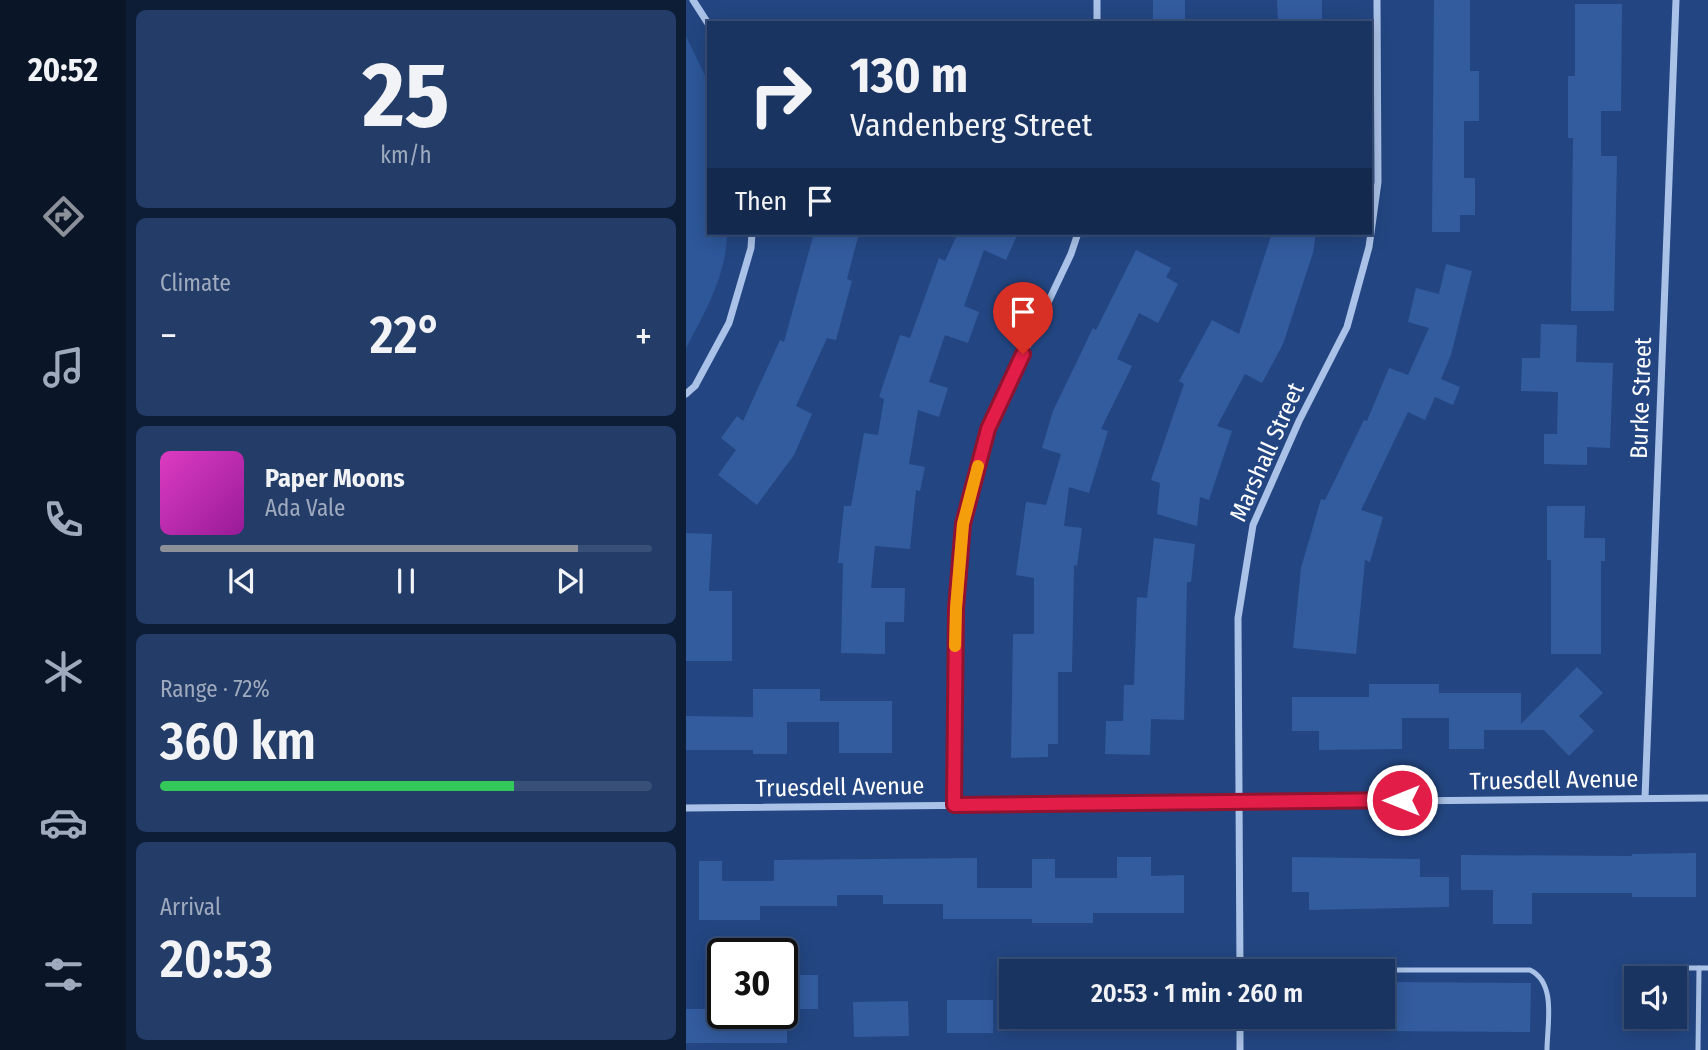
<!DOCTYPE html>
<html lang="en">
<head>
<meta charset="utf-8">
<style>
	:root { --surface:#1a3462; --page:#233c68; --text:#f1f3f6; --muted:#9faabe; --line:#384f77; --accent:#8c9099 }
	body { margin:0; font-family:"Fira Sans Condensed",sans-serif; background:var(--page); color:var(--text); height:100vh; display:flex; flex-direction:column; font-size:26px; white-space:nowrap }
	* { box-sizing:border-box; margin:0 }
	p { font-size:23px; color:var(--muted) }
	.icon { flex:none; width:38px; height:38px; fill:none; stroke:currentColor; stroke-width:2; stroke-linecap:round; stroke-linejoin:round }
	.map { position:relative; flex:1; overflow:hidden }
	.sheet { display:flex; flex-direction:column; gap:10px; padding:10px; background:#0e1d36; width:560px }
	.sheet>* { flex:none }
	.banner { position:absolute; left:21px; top:21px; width:665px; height:214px; border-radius:0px; box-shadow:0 4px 18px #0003,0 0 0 2px var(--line); background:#1a3462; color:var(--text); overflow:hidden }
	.buttons { position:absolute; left:938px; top:966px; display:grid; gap:14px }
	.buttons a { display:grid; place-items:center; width:63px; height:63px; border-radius:0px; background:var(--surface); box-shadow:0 4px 18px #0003,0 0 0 2px var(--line); font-size:35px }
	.speed { position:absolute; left:21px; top:938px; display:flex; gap:14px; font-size:35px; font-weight:700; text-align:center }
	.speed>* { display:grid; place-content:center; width:91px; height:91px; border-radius:50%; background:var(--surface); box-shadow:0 4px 18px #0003,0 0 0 2px var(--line); line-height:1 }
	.speed .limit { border:4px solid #111; border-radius:10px; background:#fff; color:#111 }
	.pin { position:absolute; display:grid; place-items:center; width:60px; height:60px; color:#fff; margin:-72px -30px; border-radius:50% 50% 50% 0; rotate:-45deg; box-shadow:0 0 7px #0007 }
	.pin .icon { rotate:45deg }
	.me { position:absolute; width:77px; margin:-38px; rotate:270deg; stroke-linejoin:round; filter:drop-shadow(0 0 5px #0008) }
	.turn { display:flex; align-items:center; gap:24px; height:147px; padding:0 28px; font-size:32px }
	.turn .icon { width:91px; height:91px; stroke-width:2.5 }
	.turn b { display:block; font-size:49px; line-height:60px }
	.then { display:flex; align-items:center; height:66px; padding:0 28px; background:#0003; gap:14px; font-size:26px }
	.big { font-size:52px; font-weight:600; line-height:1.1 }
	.sheet .tile { flex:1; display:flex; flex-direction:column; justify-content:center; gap:10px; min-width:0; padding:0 24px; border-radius:10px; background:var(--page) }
	.sheet .dial { align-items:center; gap:0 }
	.dial b { font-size:91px; line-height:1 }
	.song { display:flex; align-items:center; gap:21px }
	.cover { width:84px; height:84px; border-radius:10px; background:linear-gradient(135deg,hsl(310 70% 55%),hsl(300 70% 35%)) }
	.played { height:7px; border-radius:4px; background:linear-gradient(90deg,var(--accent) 85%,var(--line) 85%) }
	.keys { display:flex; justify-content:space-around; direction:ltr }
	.heat { display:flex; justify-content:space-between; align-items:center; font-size:38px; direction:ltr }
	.charge { height:10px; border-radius:5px; background:linear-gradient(90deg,#34c759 72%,var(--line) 0) }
	.trip { position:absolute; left:313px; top:959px; width:396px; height:70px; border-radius:0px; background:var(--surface); box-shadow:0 4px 18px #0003,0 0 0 2px var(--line); font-weight:600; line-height:70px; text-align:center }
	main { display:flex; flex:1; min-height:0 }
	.dock { display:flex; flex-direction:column; width:126px; justify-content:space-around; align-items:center; background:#0a1527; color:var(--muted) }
	.dock .icon { width:49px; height:49px }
	.dock .current { color:var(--accent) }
	.dock b { font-size:32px; color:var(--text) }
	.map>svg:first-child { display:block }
</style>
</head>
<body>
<main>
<nav class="dock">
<b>20:52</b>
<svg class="icon current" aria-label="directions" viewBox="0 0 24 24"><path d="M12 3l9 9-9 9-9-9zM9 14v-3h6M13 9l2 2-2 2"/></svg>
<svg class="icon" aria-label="music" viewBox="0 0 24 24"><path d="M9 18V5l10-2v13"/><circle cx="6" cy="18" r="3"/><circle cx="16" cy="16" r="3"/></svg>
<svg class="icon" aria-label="phone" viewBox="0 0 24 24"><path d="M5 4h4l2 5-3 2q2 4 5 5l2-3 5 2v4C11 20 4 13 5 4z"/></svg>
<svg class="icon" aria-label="climate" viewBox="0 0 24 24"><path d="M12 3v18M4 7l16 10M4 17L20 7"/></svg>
<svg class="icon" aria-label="car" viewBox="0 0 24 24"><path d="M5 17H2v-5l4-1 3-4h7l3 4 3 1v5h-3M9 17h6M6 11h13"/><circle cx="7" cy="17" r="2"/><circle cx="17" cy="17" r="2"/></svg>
<svg class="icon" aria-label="filters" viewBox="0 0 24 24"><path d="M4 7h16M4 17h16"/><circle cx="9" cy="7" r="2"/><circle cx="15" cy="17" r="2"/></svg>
</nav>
<section class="sheet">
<div class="tile dial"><b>25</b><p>km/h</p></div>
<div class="tile"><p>Climate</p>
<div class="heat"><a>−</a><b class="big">22°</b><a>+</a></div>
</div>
<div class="tile">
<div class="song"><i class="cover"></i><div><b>Paper Moons</b><p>Ada Vale</p></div></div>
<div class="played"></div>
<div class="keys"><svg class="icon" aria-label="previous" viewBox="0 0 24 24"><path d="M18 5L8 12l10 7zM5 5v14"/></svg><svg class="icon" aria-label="pause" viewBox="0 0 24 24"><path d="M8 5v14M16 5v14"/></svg><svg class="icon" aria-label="next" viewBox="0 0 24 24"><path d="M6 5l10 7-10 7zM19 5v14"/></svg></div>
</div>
<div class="tile"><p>Range · 72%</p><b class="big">360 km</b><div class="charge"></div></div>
<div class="tile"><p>Arrival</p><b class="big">20:53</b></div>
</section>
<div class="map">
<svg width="1022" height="1050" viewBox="0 0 1022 1050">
	<rect width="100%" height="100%" fill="#234682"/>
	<path fill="#2d5799" d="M 0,36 L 23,84 L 23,233 L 41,233 C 41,274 19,312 0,348 Z"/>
	<g fill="#335c9f">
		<rect x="467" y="0" width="32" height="23"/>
		<polygon points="591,0 636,0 636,23 592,23"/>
		<polygon points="748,0 784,0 784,71 793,71 793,121 778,121 778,178 789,178 789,215 774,215 774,232 746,232"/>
		<polygon points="889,4 936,4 935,111 915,111 915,156 931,156 928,311 885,311 887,138 882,138 882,76 889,76"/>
		<polygon points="128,233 173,233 161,279 166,281 150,340 141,338 110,406 126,414 108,455 71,505 32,475 50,450 35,438 51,416 57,421 94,340 98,342"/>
		<polygon points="261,233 332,233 320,260 298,250 278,306 293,312 282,343 259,335 243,382 262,388 253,417 232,410 223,464 239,467 234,491 230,490 224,549 189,546 185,588 219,588 218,622 199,622 199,654 155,653 157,563 152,563 158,506 165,506 178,433 192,435 198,399 193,397 214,335 224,338 253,258 259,261 270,237"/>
		<polygon points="586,233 630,233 627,253 597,344 576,383 559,374 531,426 546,431 523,500 514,497 511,526 471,514 474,483 465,480 498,384 493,381 526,320 553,334"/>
		<polygon points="450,250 485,268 480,277 492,284 472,323 453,313 431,359 446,366 415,429 422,431 403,493 383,487 378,526 396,528 391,566 388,565 386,672 372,672 372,744 362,744 362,757 325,758 327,634 348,634 348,578 330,575 340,502 360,505 375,454 356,448 367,411 407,328 410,330"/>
		<polygon points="760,264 786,271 765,355 755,379 774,387 767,405 749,397 739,420 722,412 675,510 697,517 684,562 679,560 670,654 607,648 615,568 635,499 639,500 678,420 681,421 703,368 722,375 743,328 722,322 730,288 753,294"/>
		<polygon points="855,324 891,325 890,362 927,363 924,448 901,447 901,465 858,464 858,434 871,434 872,392 835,391 836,358 854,358"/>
		<polygon points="861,506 899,506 898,538 919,538 919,561 915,561 915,654 865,654 865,560 861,560"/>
		<polygon points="0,533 26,534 23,591 46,591 46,661 0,661"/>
		<polygon points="468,538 509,544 505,582 501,582 498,720 465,719 464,755 419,754 420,721 437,721 438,685 448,685 451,597 461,598"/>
		<polygon points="891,667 917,693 893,716 908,731 883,756 858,730 798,730 798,749 763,749 763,718 716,718 716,749 633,750 633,731 606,731 606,697 683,697 683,684 753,684 753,693 835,693 835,724"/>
		<polygon points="67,689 134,689 134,701 206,701 206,753 153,753 153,722 101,722 101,754 67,754 67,750 0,750 0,716 67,717"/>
		<polygon points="1010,853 1010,897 946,897 946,893 846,893 846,924 807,924 807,890 775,890 775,855 946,856 946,854"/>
		<polygon points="431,857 465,857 465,876 498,875 498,913 407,913 407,923 346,923 346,919 257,919 257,904 197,904 197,895 151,895 151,906 74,906 74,920 13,920 13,861 36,861 36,881 88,881 88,860 291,858 291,888 346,888 346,859 369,859 369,878 431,878"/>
		<polygon points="606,857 734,859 734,877 763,877 763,907 623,910 623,892 606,892"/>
		<rect x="96" y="975" width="36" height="34"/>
		<polygon points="696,982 845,983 844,1032 696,1031"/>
		<rect x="261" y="1000" width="46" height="33"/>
		<polygon points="222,1001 223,1036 168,1037 167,1002"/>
		<polygon points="0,1009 37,1009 37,1013 101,1013 101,1043 0,1043"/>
	</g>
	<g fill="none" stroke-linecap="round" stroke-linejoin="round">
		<g stroke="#aac2e7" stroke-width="5">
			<polyline points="942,968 1022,968"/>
			<path d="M 554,970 L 844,970 C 871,983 861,1025 861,1050"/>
			<polyline points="1012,1050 1013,968"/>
		</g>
		<g stroke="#aac2e7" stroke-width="7">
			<polyline points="7,0 23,25"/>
			<polyline points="411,0 411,23"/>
			<polyline points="0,394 9,386 43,323 65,248 66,233"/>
			<polyline points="959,798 990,0"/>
			<polyline points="267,805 270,608 277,524 302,429 385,254 392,233"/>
			<polyline points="0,808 1022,798"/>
			<polyline points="554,971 552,618 567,525 613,421 661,327 683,247 692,182 691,0"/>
			<polyline points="554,1050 554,1017"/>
		</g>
	</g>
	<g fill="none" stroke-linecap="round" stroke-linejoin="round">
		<g stroke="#92132f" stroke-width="18">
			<polyline id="route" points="337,354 302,429 277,524 270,608 268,805 716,800"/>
		</g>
		<use href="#route" stroke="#e11d48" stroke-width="12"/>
		<polyline stroke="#f59e0b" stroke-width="12" points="269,646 270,608 277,524 292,466"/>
	</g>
	<g text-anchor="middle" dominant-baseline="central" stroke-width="7" stroke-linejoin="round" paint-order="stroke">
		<g font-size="24" fill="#fff" stroke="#234682">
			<text transform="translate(955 398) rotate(-88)">Burke Street</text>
			<text transform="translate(581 452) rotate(-66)">Marshall Street</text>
			<text transform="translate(868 780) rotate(-1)">Truesdell Avenue</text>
			<text transform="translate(154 787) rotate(-1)">Truesdell Avenue</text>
		</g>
	</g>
</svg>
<div class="buttons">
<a><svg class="icon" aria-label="sound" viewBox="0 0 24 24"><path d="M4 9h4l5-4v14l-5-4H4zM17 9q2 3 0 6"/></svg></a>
</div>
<div class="speed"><div class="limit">30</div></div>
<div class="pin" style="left:337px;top:354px;background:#d93025"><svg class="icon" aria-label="arrive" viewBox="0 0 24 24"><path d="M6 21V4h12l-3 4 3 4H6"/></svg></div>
<svg class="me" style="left:716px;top:800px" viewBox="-20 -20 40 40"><circle r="17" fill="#e11d48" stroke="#fff" stroke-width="3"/><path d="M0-11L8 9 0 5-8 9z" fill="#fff"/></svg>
<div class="trip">20:53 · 1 min · 260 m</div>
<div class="banner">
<div class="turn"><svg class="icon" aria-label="right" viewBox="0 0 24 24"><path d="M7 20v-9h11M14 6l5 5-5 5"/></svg><div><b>130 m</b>Vandenberg Street</div></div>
<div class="then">Then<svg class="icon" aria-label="arrive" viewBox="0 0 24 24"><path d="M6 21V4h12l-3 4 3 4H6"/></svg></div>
</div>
</div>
</main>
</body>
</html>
